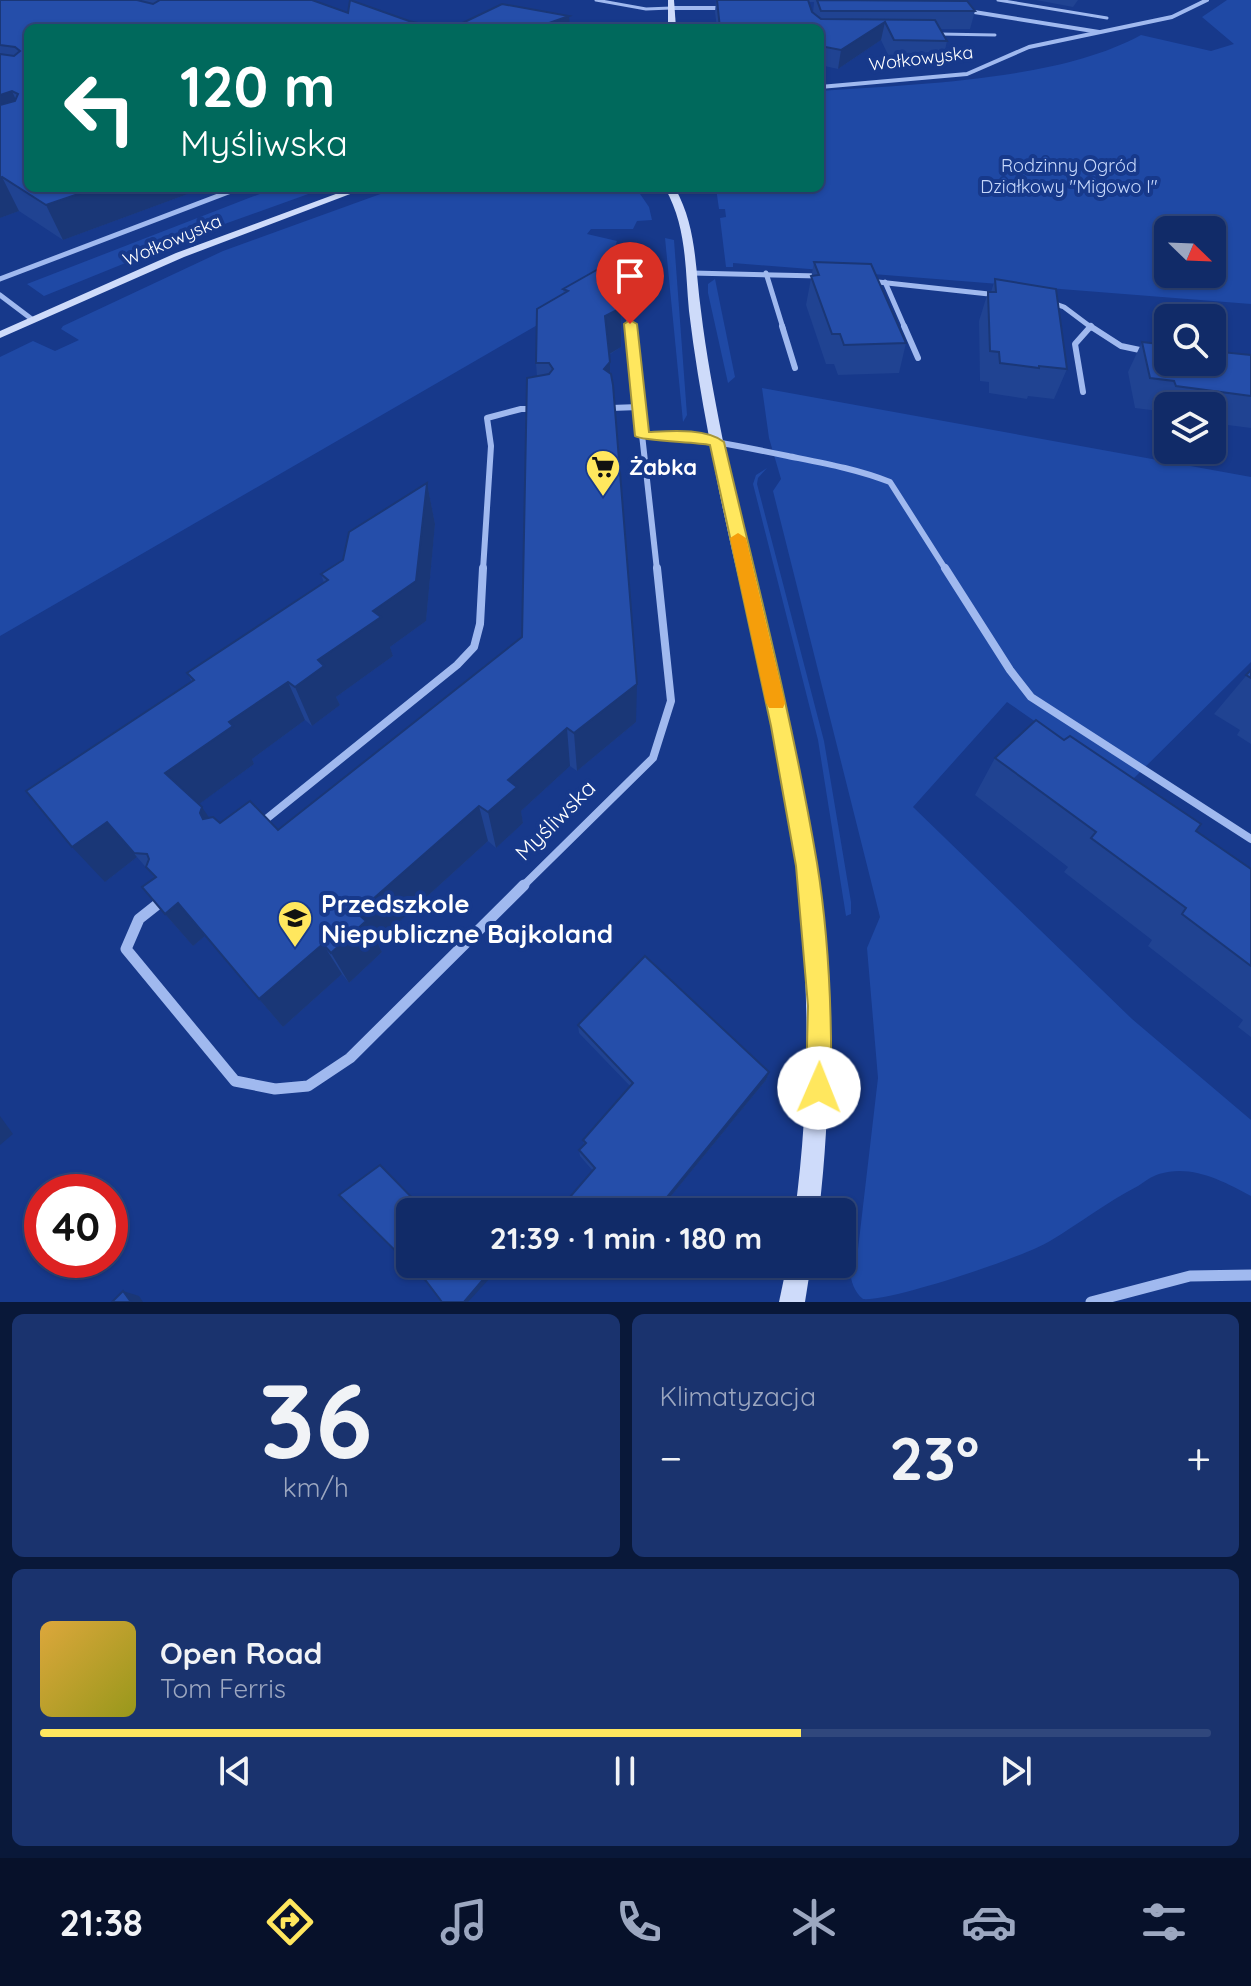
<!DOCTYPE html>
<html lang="pl">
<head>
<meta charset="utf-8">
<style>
	:root { --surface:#112b68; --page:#1a336e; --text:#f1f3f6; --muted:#9ca7c0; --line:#30477c; --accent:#ffe75e }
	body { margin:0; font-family:Quicksand,sans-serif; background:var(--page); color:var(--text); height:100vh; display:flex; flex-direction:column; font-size:30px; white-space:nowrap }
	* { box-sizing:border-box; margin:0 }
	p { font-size:26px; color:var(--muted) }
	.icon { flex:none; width:44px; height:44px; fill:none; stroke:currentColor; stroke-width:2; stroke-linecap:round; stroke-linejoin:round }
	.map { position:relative; height:1302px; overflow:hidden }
	.panel { display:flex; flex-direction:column; gap:12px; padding:12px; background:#091839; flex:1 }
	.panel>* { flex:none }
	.hud { position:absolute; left:24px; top:24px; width:800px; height:168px; border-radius:12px; box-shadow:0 2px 6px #0004,0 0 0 2px var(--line); background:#00695c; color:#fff; overflow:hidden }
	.needle { width:52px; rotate:113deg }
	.fabs { position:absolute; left:1154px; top:216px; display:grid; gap:16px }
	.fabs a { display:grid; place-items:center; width:72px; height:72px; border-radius:12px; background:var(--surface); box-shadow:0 2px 6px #0004,0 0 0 2px var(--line); font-size:40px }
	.speed { position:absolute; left:24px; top:1174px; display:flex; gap:16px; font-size:40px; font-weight:700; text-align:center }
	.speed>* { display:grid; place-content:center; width:104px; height:104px; border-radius:50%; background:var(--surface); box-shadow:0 2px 6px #0004,0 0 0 2px var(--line); line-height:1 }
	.speed .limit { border:12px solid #d22; background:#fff; color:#111 }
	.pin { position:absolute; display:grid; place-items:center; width:68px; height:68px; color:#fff; margin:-82px -34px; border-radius:50% 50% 50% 0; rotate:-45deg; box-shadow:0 0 8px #0007 }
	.pin .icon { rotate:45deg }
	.me { position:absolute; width:88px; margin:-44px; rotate:1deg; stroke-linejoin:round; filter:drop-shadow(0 0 6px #0008) }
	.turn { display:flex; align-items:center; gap:28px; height:168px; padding:0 24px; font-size:36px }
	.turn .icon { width:104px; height:104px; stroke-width:2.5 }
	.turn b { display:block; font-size:56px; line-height:68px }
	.big { font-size:60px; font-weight:700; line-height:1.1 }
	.panel .card { flex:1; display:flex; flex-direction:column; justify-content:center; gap:12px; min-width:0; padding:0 28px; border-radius:12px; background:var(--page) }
	.panel .dial { align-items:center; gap:0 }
	.dial b { font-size:104px; line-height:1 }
	.song { display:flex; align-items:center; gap:24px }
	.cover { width:96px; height:96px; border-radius:12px; background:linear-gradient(135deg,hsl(40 70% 55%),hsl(60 70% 35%)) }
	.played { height:8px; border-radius:4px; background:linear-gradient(90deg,var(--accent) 65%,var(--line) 65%) }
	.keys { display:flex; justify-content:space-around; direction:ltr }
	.heat { display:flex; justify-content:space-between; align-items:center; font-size:44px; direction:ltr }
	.panel .tiles { flex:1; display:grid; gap:12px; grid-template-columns:1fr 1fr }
	.card:last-child { grid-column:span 2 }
	.trip { position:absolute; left:396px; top:1198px; width:460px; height:80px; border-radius:12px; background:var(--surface); box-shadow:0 2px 6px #0004,0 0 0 2px var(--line); font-weight:700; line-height:80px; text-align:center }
	.dock { display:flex; height:128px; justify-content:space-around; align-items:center; background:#07112a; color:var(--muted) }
	.dock .icon { width:56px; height:56px }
	.dock .current { color:var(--accent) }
	.dock b { font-size:36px; color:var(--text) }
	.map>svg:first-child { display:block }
</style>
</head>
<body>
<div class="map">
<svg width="1251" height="1302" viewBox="0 0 1251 1302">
	<rect width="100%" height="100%" fill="#17398b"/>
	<g fill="#1f49a5" fill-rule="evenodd">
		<path d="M 1227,0 L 1251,0 L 1251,304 L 733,263 L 733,267 L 726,267 L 720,218 L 726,217 L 725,209 L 719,209 L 716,188 L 820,188 L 820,91 C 915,84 1057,81 1141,35 L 1211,51 L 1234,44 L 1202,17 ZM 1168,230 L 1212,230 L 1212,274 L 1168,274 Z"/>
		<polygon points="275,188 325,188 202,232 44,296 27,284"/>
		<polygon points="397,188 636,188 649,207 652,220 637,221 633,229 591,229 587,234 617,241 615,247 604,254 615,280 0,636 0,357 33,341 55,351 79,340 61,329 63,326 223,251"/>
		<polygon points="665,238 674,240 687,415 683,422"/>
		<polygon points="715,279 735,377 728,383 708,293 708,284"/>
		<path d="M 762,388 L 1251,477 L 1251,662 L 1127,785 L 1007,702 L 913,807 L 1132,1019 L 1251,1120 L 1251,1196 C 1223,1181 1192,1164 1159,1174 C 1152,1176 1144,1182 1138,1186 C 1107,1202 1080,1223 1050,1241 C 1022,1258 889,1302 863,1299 C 848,1287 849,1265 851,1248 L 858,1249 L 878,1078 L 867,948 L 880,917 L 773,491 L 781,479 L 769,438 Z"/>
		<polygon points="767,468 758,478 757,484 824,741 851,902 851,914 846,916 818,740 753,484 756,475"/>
	</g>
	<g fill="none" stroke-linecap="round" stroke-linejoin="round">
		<g stroke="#a0b9ef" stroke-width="3">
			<polyline points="596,0 646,9 671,8"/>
			<polyline points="998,0 1107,18"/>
			<polyline points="939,34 995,35"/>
		</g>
		<g stroke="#a0b9ef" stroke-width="4">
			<polyline points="671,8 726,8"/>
			<polyline points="968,11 1099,32"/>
			<polyline points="820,87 967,74 1029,47 1172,17 1207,0"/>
		</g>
		<g stroke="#a0b9ef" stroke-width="5">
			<polyline points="692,273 819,276"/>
			<polyline points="766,273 783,328"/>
			<polyline points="0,279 239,188"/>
			<polyline points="869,281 998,295"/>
			<polyline points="885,282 905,328"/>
			<polyline points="0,295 33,320"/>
			<polyline points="627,296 630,328"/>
			<polyline points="1047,301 1064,307 1092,328"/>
		</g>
		<g stroke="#a0b9ef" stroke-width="6">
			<polyline points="630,326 657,570"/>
			<polyline points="782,326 795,368"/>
			<polyline points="904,326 918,358"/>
			<polyline points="1090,326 1121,346 1168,356"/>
			<polyline points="1083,392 1075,344 1091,326"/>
			<polyline points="611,408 639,407"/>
			<path d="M 642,436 C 692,436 740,446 788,456 C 823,463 857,469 890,482 L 946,570"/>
			<polyline points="483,570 491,446 487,418 521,409 537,409"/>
		</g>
		<g stroke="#a0b9ef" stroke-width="8">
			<polyline points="945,568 1010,670 1031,697 1251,839"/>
			<polyline points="260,824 457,665 474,647 480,624 483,568"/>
			<polyline points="522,887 653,758 671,701 657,568"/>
		</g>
		<g stroke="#a0b9ef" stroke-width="11">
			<polyline points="163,900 139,919 126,949 235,1081 275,1089 308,1086 350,1058 524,885"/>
			<polyline points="1091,1302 1190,1276 1251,1275"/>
		</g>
		<g fill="#cedbfa" fill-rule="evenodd">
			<polygon points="668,0 674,0 676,28 668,28"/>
			<polygon points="352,188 366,188 184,257 0,338 0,331 176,253"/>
			<path d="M 665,188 L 675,188 C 697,227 695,268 701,311 C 706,353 714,395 722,436 C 744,553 779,668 802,785 C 829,927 836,1068 819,1212 L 795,1212 C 814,1069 809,927 784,785 C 763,668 729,554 709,437 C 701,395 694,353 689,311 C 685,268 687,227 665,188 Z"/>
			<polygon points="787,1264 811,1264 805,1302 779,1302"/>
		</g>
	</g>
	<g fill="#204392" fill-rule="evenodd">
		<polygon points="0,0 286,0 348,13 409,21 28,188 204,188 63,240 19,211 0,218"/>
		<path d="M 716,0 L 958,0 L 975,11 L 970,29 L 940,29 L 947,41 L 943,59 L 890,59 L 881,40 L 838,69 L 820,65 L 820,28 L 717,28 L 715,12 ZM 809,2 L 814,2 L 813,13 Z"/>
		<polygon points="1036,0 1078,0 1073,7"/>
		<polygon points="814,262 906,343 899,373 838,375 834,364 826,364 806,305"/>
		<polygon points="995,279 1067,369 1054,399 1028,396 1027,399 989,393 989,382 980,381 979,321 988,292 991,292"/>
		<polygon points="563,289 621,308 621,347 609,355 636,722 577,771 570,766 521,811 523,823 496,848 488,841 377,942 382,952 349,983 342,974 283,1027 205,936 193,946 165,914 155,878 137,857 105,882 192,682 187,673 324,583 321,574 343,560 427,483 435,524 426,621 390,647 393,656 336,697 340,705 312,726 305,720 252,759 254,764 199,804 209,818 220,823 278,830 522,637 537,376 536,363 564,294"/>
		<polygon points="1142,342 1251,355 1251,428 1212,423 1212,406 1168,406 1168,418 1160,416 1159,411 1135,408 1128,372"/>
		<polygon points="1251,670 1251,744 1237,735 1240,730 1214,714"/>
		<polygon points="995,758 1196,831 1251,869 1251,1037 1238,1027 1243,1020 1148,946 1152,940 1064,872 1068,867 975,795"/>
		<polygon points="578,1025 769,1072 766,1080 658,1212 557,1212 593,1171 580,1156 579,1150 584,1145 583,1140 630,1086 579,1033"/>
		<polygon points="588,1264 616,1264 602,1280"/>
	</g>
	<g fill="#1a3777">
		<polygon points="569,16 570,28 535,28"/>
		<polygon points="885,22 881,40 838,69 841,50"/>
		<polygon points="12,91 26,123 0,132 0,95"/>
		<polygon points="2,177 19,211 0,218 0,178"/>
		<polygon points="96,188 204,188 63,240 46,205"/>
		<polygon points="621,308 621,347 606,356 605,316"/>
		<polygon points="610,362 610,402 604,369"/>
		<polygon points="427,483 435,524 426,621 390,647 393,656 336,697 340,705 312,726 295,687 318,660 373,611"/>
		<polygon points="288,682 305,720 252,759 254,764 191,810 165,773 229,722"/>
		<polygon points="637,684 636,722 577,771 574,733"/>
		<polygon points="567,728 570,766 521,811 523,823 496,848 488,812 508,780"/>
		<polygon points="479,806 488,841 377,942 382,952 349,983 331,953 357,913"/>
		<polygon points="202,807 226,843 224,848 200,813"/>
		<polygon points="107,822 137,857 105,882 72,847"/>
		<polygon points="178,903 205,936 193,946 165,914"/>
		<polygon points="323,944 342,974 283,1027 259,999"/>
		<polygon points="769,1072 766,1080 658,1212 655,1212"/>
		<polygon points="0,1116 13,1134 0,1145"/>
		<polygon points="612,1264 616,1264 602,1280 602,1277"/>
		<polygon points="487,1275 490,1278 468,1302 464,1302"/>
		<polygon points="123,1291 139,1296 143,1302 131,1302"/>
	</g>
	<g fill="#254eaa" stroke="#1a3777" stroke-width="2">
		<polygon points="0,0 137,0 153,4 160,0 312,0 348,13 350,0 409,21 439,28 28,28 28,188 96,188 46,205 2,177 0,178 0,105 15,101 18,94 12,91 0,95 0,54 14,56 20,51 15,47 0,45"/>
		<polygon points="717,0 808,0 812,12 821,19 935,20 947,41 894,40 885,22 841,50 820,46 820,28 720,28"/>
		<polygon points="817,0 967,1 975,11 821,11"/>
		<polygon points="502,4 569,16 535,28 452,28"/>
		<polygon points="616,259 621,308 605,316 610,362 604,369 611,374 613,385 637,684 574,733 567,728 508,780 517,787 488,812 479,806 357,913 366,921 331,953 323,944 259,999 178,903 165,914 142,887 156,877 146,867 149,859 147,854 134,853 107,822 72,847 26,791 194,680 187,673 328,580 321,574 343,560 349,532 427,483 416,581 373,611 381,617 318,660 324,666 295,687 288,682 229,722 233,726 165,773 202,807 200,813 203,819 213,817 220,823 250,801 278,830 522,637 527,378 549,374 553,369 549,363 536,363 537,309 568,291 563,289"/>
		<polygon points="814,262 871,264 906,343 844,345 840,334 832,334 811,276 819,275"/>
		<polygon points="995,279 1056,289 1067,369 1039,366 1039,368 1000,363 999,352 990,351 988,292 996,292"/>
		<polygon points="1142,342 1168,345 1168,362 1212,362 1212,351 1251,355 1251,396 1176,386 1174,381 1150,378"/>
		<polygon points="1251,670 1251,678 1246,675"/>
		<polygon points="1036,720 1064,740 1070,736 1201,824 1196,831 1251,869 1251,966 1182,914 1186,908 1091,838 1096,832 995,758"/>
		<polygon points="645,956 769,1072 655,1212 557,1212 595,1168 579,1150 586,1143 583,1140 633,1083 578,1025"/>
		<polygon points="380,1165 426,1212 410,1212 410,1264 476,1264 487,1275 464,1302 442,1302 426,1281 339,1195"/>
		<polygon points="591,1264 612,1264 602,1277"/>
		<polygon points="123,1291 131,1302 112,1302"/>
	</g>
	<path fill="#ffe75e" stroke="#a6963d" stroke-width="2" d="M 630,320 L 637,324 L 649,432 C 671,431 706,428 724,442 C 757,582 793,721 817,863 C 829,937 832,1013 831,1088 L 828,1097 L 819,1100 L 810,1097 L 806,1088 L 808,1006 L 796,866 L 771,726 L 710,445 C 695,442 641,441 635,436 L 624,324 Z"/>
	<polygon fill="#f59e0b" points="738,533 746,538 785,703 783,708 769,708 766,703 730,538"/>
	<defs>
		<g id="supermarket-pin" transform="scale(1.8)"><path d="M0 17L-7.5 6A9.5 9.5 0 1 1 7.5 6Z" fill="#ffe75e" stroke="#17398b"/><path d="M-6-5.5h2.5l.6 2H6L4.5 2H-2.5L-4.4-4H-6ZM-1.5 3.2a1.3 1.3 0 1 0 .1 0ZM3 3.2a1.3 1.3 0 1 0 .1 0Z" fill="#111"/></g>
		<g id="school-pin" transform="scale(1.8)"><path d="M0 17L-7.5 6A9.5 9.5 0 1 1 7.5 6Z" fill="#ffe75e" stroke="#17398b"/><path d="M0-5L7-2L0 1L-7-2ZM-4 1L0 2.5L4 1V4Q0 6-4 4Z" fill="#111"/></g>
	</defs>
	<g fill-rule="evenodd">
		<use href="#supermarket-pin" x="603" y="467"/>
		<use href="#school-pin" x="295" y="918"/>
	</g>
	<g text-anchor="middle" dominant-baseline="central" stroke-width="8" stroke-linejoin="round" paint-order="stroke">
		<g font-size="18" fill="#fff" stroke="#17398b">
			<text transform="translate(921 58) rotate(-7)">Wołkowyska</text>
			<text transform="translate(172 240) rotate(-23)">Wołkowyska</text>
		</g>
		<g font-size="18" fill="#c6d7fb" stroke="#17398b">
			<text x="1069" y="165">Rodzinny Ogród<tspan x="1069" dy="21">Działkowy "Migowo I"</tspan></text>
		</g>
		<g font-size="22" font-weight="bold" fill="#fff" stroke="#17398b" text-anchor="start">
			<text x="629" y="467">Żabka</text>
		</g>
		<g font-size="22" fill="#fff" stroke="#17398b">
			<text transform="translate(555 820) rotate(-45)">Myśliwska</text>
		</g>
		<g font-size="26" font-weight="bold" fill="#fff" stroke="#17398b" text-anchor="start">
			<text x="321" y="903">Przedszkole<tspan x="321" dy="30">Niepubliczne Bajkoland</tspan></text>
		</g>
	</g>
</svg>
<div class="fabs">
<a><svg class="needle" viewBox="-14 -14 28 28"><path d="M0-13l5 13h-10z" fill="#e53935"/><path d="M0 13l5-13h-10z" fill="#9ca7c0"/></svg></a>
<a><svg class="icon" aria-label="search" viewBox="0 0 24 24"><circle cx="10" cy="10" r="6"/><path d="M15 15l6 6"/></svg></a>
<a><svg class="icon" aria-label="layers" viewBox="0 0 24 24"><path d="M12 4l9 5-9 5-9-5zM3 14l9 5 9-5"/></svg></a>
</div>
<div class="speed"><div class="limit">40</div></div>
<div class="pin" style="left:630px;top:324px;background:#d93025"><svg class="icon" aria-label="arrive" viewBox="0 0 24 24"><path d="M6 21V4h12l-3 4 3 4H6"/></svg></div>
<svg class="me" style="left:819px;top:1088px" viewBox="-20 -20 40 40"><circle r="19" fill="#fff"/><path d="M0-13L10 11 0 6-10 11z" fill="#ffe75e"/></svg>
<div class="trip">21:39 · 1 min · 180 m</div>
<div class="hud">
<div class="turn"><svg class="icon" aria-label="left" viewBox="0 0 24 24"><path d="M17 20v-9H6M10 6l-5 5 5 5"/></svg><div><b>120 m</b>Myśliwska</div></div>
</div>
</div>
<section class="panel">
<div class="tiles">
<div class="card dial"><b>36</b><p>km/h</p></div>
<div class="card"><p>Klimatyzacja</p>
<div class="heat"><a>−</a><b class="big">23°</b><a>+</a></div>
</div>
<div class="card">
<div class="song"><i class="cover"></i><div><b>Open Road</b><p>Tom Ferris</p></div></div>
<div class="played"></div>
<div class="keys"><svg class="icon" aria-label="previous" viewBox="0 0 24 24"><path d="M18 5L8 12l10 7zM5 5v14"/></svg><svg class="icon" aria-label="pause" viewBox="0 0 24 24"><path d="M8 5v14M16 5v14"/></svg><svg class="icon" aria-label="next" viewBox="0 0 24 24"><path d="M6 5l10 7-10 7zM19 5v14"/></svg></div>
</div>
</div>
</section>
<nav class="dock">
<b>21:38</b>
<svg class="icon current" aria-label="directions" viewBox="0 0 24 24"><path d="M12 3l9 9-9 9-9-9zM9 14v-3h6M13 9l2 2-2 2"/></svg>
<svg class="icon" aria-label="music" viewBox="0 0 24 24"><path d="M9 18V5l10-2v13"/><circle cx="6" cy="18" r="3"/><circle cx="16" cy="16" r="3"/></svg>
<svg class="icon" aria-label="phone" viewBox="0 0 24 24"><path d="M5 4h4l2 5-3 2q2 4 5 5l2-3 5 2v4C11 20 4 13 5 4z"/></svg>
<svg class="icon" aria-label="climate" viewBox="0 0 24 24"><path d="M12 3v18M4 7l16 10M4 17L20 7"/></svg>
<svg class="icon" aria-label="car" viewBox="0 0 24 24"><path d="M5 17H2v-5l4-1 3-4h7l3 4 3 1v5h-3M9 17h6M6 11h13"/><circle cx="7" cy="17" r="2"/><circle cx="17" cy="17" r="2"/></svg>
<svg class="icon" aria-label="filters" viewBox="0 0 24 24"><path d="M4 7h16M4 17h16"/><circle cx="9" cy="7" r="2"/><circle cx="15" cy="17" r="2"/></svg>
</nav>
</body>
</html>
